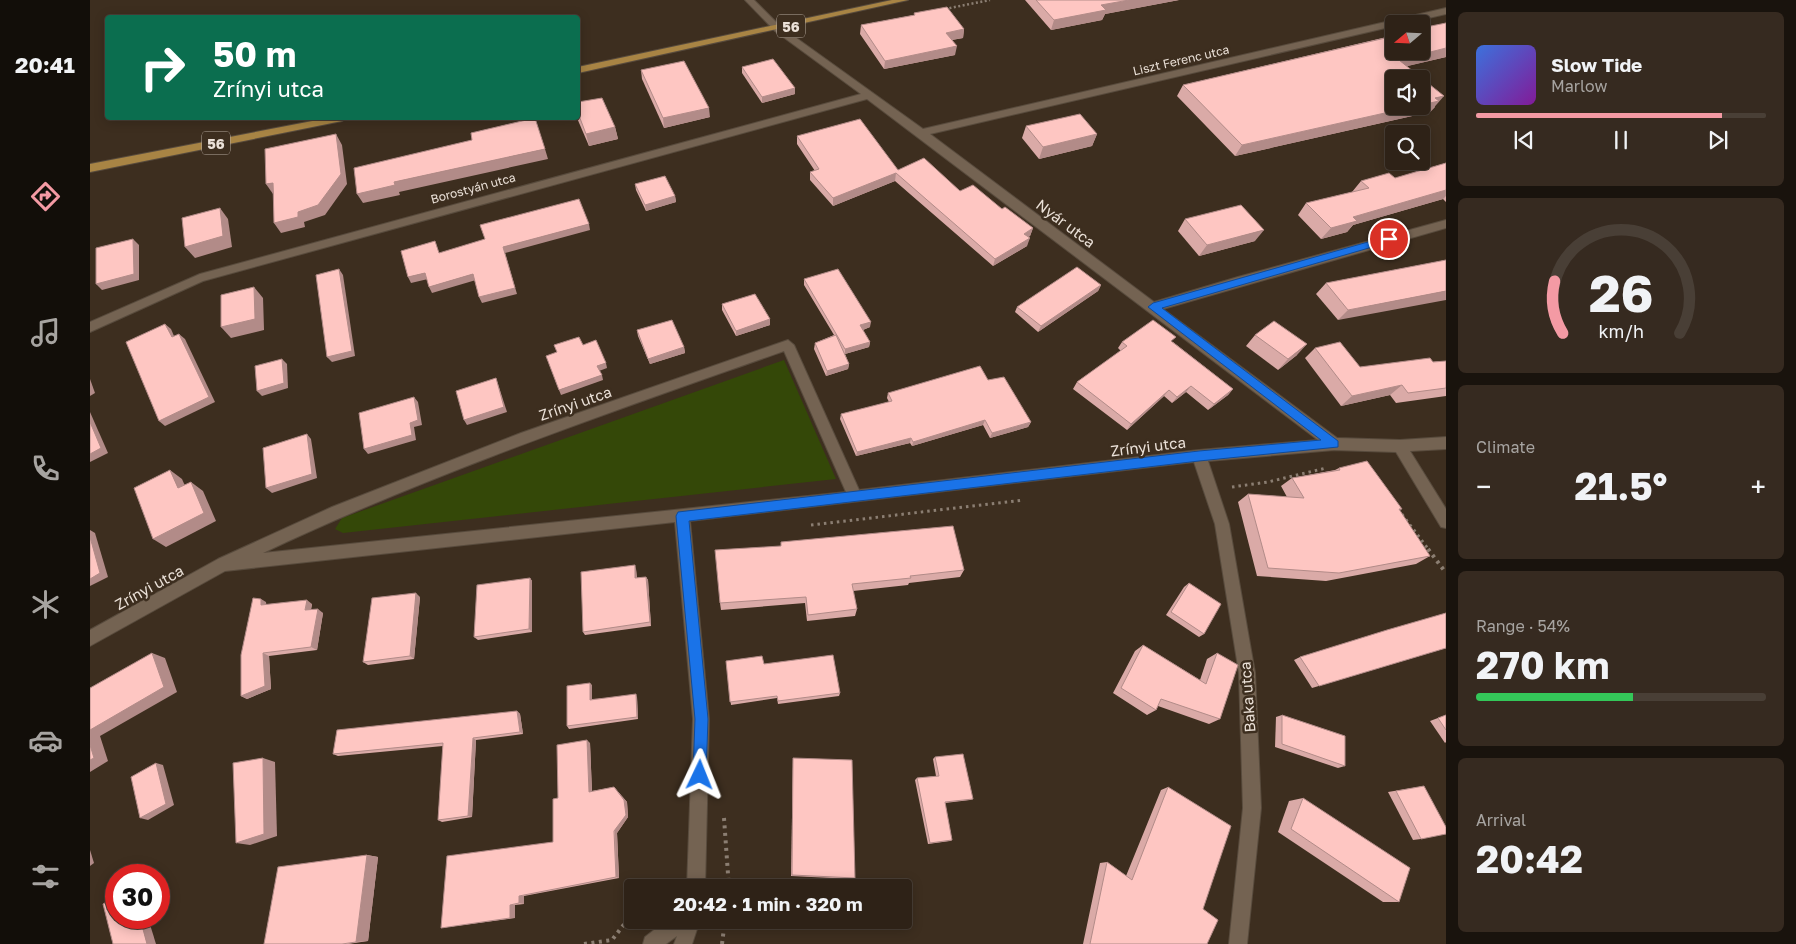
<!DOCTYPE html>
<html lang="en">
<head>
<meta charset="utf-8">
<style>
	:root { --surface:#2e2217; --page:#362a20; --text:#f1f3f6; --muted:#a7a4a1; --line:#493f36; --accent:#f49aa4 }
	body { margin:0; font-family:"Golos Text",sans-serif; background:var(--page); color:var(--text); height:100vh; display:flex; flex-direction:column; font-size:19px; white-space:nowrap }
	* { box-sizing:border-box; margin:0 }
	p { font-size:16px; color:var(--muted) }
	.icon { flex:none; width:28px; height:28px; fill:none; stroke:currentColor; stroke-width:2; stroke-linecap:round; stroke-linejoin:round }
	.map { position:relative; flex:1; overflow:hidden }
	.side { display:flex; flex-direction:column; gap:12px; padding:12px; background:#19130d; width:350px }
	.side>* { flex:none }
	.top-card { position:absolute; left:15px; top:15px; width:475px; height:105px; border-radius:5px; box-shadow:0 2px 12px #0003,0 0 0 1px var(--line); background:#0b6e4f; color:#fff; overflow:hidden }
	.needle { width:32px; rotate:251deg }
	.controls { position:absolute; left:1295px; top:15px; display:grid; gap:10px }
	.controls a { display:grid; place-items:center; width:45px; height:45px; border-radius:5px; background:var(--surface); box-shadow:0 2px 12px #0003,0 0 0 1px var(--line); font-size:25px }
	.speed { position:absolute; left:15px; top:864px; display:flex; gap:10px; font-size:25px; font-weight:700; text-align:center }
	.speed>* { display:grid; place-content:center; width:65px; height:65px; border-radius:50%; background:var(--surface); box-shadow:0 2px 12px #0003,0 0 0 1px var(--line); line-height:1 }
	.speed .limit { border:8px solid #d22; background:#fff; color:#111 }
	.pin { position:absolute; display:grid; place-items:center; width:42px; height:42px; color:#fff; margin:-21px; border:2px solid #fff; border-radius:50%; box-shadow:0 1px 5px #0007 }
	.me { position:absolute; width:55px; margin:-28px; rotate:2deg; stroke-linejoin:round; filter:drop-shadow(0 0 4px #0008) }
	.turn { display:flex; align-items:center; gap:18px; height:105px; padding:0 25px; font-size:22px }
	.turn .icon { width:65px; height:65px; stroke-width:2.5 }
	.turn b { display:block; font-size:35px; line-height:42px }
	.big { font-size:38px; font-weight:700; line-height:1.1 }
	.side .tile { flex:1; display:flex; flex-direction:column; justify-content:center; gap:8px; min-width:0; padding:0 18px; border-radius:8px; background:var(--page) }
	.side .dial { align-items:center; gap:0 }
	.dial svg { height:130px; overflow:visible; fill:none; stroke:var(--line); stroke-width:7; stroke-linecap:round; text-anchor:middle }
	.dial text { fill:var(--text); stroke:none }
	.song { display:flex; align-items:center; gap:15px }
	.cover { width:60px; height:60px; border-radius:8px; background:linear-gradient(135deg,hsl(220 70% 55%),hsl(290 70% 35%)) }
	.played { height:5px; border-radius:2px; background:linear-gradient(90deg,var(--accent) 85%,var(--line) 85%) }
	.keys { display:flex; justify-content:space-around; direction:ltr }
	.heat { display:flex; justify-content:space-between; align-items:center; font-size:28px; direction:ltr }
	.charge { height:8px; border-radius:4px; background:linear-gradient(90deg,#34c759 54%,var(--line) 0) }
	.trip { position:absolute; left:534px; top:879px; width:288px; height:50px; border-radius:5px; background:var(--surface); box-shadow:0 2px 12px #0003,0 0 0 1px var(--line); font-weight:700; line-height:50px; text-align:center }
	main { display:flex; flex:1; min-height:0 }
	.tabs { display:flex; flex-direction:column; width:90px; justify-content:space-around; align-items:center; background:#120e09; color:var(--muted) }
	.tabs .icon { width:35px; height:35px }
	.tabs .active { color:var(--accent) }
	.tabs b { font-size:22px; color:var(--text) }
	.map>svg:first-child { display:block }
</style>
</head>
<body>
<main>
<nav class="tabs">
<b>20:41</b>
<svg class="icon active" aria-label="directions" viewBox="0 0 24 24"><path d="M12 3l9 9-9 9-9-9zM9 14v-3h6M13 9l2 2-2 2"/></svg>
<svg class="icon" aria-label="music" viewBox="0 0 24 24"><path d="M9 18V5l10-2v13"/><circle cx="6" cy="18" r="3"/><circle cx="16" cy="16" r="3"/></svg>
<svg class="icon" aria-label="phone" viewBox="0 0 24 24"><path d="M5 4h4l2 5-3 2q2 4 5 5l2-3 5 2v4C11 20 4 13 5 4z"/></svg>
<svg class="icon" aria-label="climate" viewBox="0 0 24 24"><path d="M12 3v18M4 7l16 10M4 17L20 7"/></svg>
<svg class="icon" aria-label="car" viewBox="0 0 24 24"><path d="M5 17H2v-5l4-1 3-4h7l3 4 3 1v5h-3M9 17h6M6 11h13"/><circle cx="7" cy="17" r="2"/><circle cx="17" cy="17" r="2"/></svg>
<svg class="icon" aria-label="filters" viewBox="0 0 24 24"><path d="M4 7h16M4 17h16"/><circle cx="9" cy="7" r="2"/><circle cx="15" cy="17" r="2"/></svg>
</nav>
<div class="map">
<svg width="1356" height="944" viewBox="0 0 1356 944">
	<rect width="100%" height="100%" fill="#3d2e1f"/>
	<polygon fill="#344808" points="694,360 746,479 253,533 245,529 252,518"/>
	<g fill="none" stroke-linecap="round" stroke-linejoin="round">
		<g stroke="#584b3d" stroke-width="2">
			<g id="minor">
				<path d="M 655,0 L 664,0 L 691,27 L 833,129 L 1356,8 L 1356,14 L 1313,24 L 1304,24 L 1304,26 L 840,134 L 1064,302 L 1148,277 L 1356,220 L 1356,228 L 1073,309 L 1247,438 L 1310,440 L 1356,437 L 1356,449 L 1320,451 L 1356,509 L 1356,528 L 1351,527 L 1306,452 L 1244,450 L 1118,461 L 1139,524 L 1165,673 L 1171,808 L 1157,944 L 1139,944 L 1153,808 L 1149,673 L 1125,524 L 1104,462 L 600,521 L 619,719 L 615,888 L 597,888 L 603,719 L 585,522 L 135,571 L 0,646 L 0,630 L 128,559 L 242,507 L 431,433 L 698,340 L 704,345 L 769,490 L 1109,450 L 1228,440 L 777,99 L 113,281 L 0,332 L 0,322 L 110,274 L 771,94 L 685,31 ZM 694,351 L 756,492 L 173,553 C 342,473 519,413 694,351 Z"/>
				<polygon points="577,920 610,920 602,944 584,944 587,936 576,944 553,944 555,937"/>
			</g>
		</g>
		<g stroke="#584b3d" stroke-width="2">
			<g id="primary">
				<polygon points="802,0 818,0 488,73 488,67"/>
				<polygon points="238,118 257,118 252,121 0,172 0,164"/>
			</g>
		</g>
		<polyline stroke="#8b7e72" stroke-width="2.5" stroke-dasharray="2 2.5" stroke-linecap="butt" points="855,9 900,0"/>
		<g stroke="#8b7e72" stroke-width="3" stroke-dasharray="2.5 4" stroke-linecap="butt">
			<polyline points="1142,487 1178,482 1236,468"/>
			<polyline points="1308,509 1339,550"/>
			<polyline points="721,525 934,500"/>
		</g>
		<g stroke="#8b7e72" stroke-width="4" stroke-dasharray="3 4.5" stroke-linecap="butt">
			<polyline points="1338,549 1356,573"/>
			<polyline points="634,818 639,888"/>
			<polyline points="494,944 522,940 542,914"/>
			<polyline points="632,944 635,920"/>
		</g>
		<use href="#minor" fill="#746352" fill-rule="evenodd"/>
		<use href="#primary" fill="#a88444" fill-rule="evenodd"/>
	</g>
	<g fill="#daaaa7">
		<polygon points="935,0 1089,0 1015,14 1012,20 961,30"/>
		<polygon points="824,13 874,29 873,38 862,40 865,55 794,69 770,34 771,25 824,15"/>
		<polygon points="1356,23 1356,57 1317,66 1345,107 1340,112 1145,156 1087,96 1093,85"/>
		<polygon points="652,67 705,88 705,94 672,103 652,73"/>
		<polygon points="551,70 620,117 574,128 552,79"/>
		<polygon points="488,102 525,127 528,139 499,146 487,118"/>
		<polygon points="936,126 1007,134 1002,146 949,159 932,138"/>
		<polygon points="707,136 808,170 870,191 912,209 943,228 940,236 938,237 937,246 903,266 805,181 743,206 720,180 720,172 725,171 707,144"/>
		<polygon points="1356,163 1356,202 1353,199 1263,225 1257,232 1231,239 1208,215 1216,203 1262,192 1271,181 1305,178"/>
		<polygon points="545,184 585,196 586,202 556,211 546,190"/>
		<polygon points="1095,219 1165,241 1109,256 1088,231"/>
		<polygon points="1356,260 1248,320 1226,294 1236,283"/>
		<polygon points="714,279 780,327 773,330 780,342 779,347 755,354 759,364 758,369 736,376 724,349 725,343 744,335 714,285"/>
		<polygon points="1011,285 1008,291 948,332 925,312 927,307"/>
		<polygon points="632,304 680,319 680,325 646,336 632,310"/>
		<polygon points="547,330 594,347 595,353 560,364 548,336"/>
		<polygon points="1165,335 1207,355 1188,370 1156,346"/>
		<polygon points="1032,342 1083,342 1143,389 1138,395 1118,410 1096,392 1082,403 1074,396 1037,430 983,389 987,382 1031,351 1028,348"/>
		<polygon points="1225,348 1270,367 1356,361 1356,396 1306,403 1300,395 1251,406 1215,358"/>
		<polygon points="898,380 941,422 938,427 900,438 893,425 822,446 820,443 766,456 750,419 751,414 799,402 797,398 798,393"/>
		<polygon points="1249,468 1312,509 1309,510 1340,556 1326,564 1236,581 1167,576 1148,502 1158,494 1197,497 1191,486 1202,478 1245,470"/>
		<polygon points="691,542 874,570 870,577 819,583 818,585 763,591 767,609 765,616 717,621 715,603 631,610 630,603 691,546"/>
		<polygon points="546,569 547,578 556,577 558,580 561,626 495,635 493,632"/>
		<polygon points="440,578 442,581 442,632 388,640 384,637"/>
		<polygon points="1099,583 1114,634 1109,637 1076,615 1094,587"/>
		<polygon points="330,597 324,659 278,665 273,662"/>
		<polygon points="176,602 176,605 222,604 221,610 233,613 227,650 179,656 181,689 157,699 151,696"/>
		<polygon points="1356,613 1356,648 1222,688 1204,660 1210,657"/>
		<polygon points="1053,645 1110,680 1117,659 1127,653 1130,719 1119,724 1068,706 1066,710 1057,715 1023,693 1045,651"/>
		<polygon points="636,661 674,664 750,693 749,696 688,704 687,698 641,705"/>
		<polygon points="502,685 502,699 547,697 548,719 479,729 477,726"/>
		<polygon points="427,711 430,714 433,734 386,740 382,817 352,822 348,820 353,746 248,756 243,754"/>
		<polygon points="1192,715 1255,766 1248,768 1185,747 1186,717"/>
		<polygon points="1356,715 1356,742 1355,743 1340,721"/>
		<polygon points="500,743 502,791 524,787 537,802 538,817 527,833 529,878 434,896 434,904 425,905 425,918 351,928 463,842 468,798"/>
		<polygon points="845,757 883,799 880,800 855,803 862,840 860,841 838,844 825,780 827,778 846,776 843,759"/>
		<polygon points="703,758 765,878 763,879 701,876"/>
		<polygon points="1334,786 1331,839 1323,840 1298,792"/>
		<polygon points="1078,787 1113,909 1117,944 993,944 1010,863 1017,862 1036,876 1071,790"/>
		<polygon points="1213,798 1309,902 1293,902 1188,832 1199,801"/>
		<polygon points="277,855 288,857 278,941 258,944 174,944"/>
	</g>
	<g fill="#b28b88">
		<polygon points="1039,0 1089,0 1015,14 1012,20 961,30 964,20 1011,5"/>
		<polygon points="874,29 873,38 855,41 856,33"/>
		<polygon points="867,46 865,55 794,69 795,61"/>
		<polygon points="1356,48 1356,57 1301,70 1309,60"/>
		<polygon points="705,88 705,94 672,103 672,97"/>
		<polygon points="1354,96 1340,112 1145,156 1152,145 1326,106 1331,106 1331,105 1345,98"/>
		<polygon points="619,108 620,117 574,128 573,118"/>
		<polygon points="525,127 528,139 499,146 496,134"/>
		<polygon points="246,134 252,145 257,184 235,215 214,222 215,227 191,233 184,223"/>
		<polygon points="1007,134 1002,146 949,159 953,147"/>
		<polygon points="455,149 458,159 309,192 310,195 273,203 267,194 304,182"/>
		<polygon points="806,173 805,181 743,206 743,198"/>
		<polygon points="183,183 183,194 176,184"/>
		<polygon points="1356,190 1356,196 1353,199 1263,225 1257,232 1231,239 1241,228 1263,217"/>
		<polygon points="585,196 586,202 556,211 555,205"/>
		<polygon points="130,208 138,219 142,247 105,258 95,247"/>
		<polygon points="499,224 500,230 415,253 427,294 392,303 389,297 413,247"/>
		<polygon points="943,228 940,236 931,241 934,234"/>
		<polygon points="1174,230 1165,241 1109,256 1117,245"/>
		<polygon points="940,238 937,246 903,266 905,259"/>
		<polygon points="43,239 49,245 49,280 12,290 6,284"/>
		<polygon points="249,269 253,275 265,356 242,362 237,357"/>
		<polygon points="335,273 338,279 321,283 318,277"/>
		<polygon points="383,274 386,280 342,293 339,287"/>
		<polygon points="1011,285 1008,291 948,332 951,326"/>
		<polygon points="164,287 173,298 174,330 141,338 131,327"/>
		<polygon points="1356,291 1356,300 1248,320 1258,310"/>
		<polygon points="680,319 680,325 646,336 646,331"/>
		<polygon points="781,322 780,327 770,331 770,325"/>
		<polygon points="75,324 81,329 87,343 82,337"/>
		<polygon points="89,334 95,339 125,402 75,426 69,421"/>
		<polygon points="780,342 779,347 755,354 755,349"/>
		<polygon points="1217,344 1207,355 1188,370 1198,359"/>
		<polygon points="594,347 595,353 560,364 558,359"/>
		<polygon points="192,359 197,364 198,388 172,396 167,391"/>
		<polygon points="516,363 517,368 509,371 507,366"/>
		<polygon points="759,364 758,369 736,376 737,371"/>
		<polygon points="512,375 513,380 471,395 469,390"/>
		<polygon points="406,378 408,384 417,412 377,425 374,420"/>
		<polygon points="0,379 5,393 0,396"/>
		<polygon points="1312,385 1300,395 1251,406 1262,396"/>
		<polygon points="1101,386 1096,392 1082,403 1087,397"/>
		<polygon points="1143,389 1138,395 1118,410 1124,404"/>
		<polygon points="1079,390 1074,396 1037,430 1041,424"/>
		<polygon points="324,397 328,402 332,425 324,427 326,440 278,454 274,449 320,423"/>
		<polygon points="0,412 18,453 0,462"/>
		<polygon points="895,420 893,425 822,446 823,442"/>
		<polygon points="941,422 938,427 900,438 902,433"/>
		<polygon points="217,434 221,439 227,478 182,493 176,488"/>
		<polygon points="821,438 820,443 766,456 767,452"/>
		<polygon points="80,470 92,479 100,497 88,488"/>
		<polygon points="101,482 113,491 126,521 76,547 63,539"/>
		<polygon points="0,530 5,533 18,577 0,586"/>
		<polygon points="545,565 546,569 547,582 545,578"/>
		<polygon points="556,577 558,580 561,626 560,622"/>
		<polygon points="440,578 442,581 442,632 439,629"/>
		<polygon points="326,593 330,597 324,659 320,656"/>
		<polygon points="171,599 176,602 177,609 171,605"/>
		<polygon points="217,600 222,604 220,614 215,610"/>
		<polygon points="228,609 233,613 227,650 221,647"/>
		<polygon points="62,653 75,658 87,692 10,736 18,761 0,772 0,730"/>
		<polygon points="173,653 179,656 181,689 157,699 151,696"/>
		<polygon points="500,683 502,685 502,702 500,700"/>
		<polygon points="546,694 547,697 548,719 547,717"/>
		<polygon points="427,711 430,714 433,734 430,732"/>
		<polygon points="383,738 386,740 382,817 378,816"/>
		<polygon points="497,740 500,743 502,794 499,792"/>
		<polygon points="173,758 185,762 187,836 160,845 146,843"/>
		<polygon points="66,763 73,765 84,805 58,820 50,818"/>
		<polygon points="524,787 537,802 538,817 527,833 529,878 526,877"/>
		<polygon points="0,850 4,863 0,866"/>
		<polygon points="277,855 288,857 278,941 266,942"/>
		<polygon points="429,896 434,896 434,904 429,903"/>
		<rect x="420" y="905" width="5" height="13"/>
		<polygon points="50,918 58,918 66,944 57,944"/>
	</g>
	<g fill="#fec6c2" stroke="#b28b88">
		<polygon points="946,0 1039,0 1011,5 1016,10 964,20"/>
		<polygon points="857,7 874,29 856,33 867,46 795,61 771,25 825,15 824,13"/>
		<polygon points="1356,23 1356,48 1309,60 1354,96 1345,98 1349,101 1331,105 1331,79 1304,79 1304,106 1326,106 1152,145 1093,85 1304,36 1304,51 1331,51 1331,28"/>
		<polygon points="683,59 705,88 672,97 652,67"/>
		<polygon points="594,61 619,108 573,118 551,70"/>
		<polygon points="512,98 525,127 496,134 488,113 488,102"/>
		<polygon points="990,114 1007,134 953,147 936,126"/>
		<polygon points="445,118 455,149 304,182 305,185 267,194 264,168 382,140 381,133"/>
		<polygon points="770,119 808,170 834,158 870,191 883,185 912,209 915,207 943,228 934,234 940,238 905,259 806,173 743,198 720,172 729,169 707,136"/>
		<polygon points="246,134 251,174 228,205 208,212 208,217 184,223 183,183 176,184 175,149"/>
		<polygon points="1356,163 1356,190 1263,217 1267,221 1241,228 1216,203 1279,188 1271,181 1299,173 1305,178"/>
		<polygon points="575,176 585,196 555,205 545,184"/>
		<polygon points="489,199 499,224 413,247 425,288 389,297 383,274 339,287 335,273 318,277 311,251 345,241 349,253 395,239 390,225"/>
		<polygon points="1151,205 1174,230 1117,245 1095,219"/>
		<polygon points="130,208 133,236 95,247 92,218"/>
		<polygon points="43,239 44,274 6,284 6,248"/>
		<polygon points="1356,260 1356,291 1258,310 1236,283"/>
		<polygon points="987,267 1011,285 951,326 927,307"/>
		<polygon points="249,269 262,351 237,357 226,275"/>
		<polygon points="748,269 781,322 770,325 780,342 755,349 714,279"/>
		<polygon points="164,287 165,319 131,327 131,295"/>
		<polygon points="665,294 680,319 646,331 632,304"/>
		<polygon points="582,320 594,347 558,359 547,330"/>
		<polygon points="1063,320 1086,337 1081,341 1143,389 1124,404 1101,386 1087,397 1079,390 1041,424 987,382 1037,346 1032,342"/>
		<polygon points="1184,321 1217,344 1198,359 1165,335"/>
		<polygon points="75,324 82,337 89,334 119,397 69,421 36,342"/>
		<polygon points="746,335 759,364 737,371 725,343"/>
		<polygon points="489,337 493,345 506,340 516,363 507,366 512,375 469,390 456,356 467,352 464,345"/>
		<polygon points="1250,342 1270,367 1340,358 1343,362 1356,361 1356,388 1318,393 1312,385 1262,396 1225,348"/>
		<polygon points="192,359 194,383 167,391 165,366"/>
		<polygon points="890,366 898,380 914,377 941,422 902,433 895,420 823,442 821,438 767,452 751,414 802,401 798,393"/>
		<polygon points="406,378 414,407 374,420 366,391"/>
		<polygon points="324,397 328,420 320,423 322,435 274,449 269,413"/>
		<polygon points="0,422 11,448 0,454"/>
		<polygon points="217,434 222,474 176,488 173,448"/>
		<polygon points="1277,461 1312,509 1309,509 1340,556 1249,573 1178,568 1158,494 1214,498 1202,478 1250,470 1249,468"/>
		<polygon points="80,470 88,488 101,482 114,513 63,539 44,488"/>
		<polygon points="863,526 874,570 820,576 821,578 762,584 767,609 718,615 716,597 630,603 625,550 691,546 691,542"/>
		<polygon points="0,537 10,573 0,579"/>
		<polygon points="545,565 545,578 556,577 560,622 493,632 491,572"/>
		<polygon points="440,578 439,629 384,637 387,585"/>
		<polygon points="1099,583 1131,604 1114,634 1081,612"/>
		<polygon points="326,593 320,656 273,662 282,598"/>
		<polygon points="163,598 171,599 171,605 217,600 215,610 228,609 221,647 173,653 175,686 151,696 151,655"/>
		<polygon points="1356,613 1356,648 1229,686 1210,657 1297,630"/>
		<polygon points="1053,645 1116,684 1127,653 1148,665 1130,719 1071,699 1066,710 1031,688"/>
		<polygon points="62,653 74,687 0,730 0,688"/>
		<polygon points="743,655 750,693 688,701 687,696 640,702 636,661 672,656 674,664"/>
		<polygon points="500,683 500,700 546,694 547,717 477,726 477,686"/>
		<polygon points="427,711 430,732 383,738 378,816 348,820 353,743 243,754 247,730"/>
		<polygon points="1192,715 1255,736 1255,766 1192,744"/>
		<polygon points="1356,715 1356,730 1348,718"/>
		<polygon points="497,740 499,792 524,787 534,800 536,815 524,831 526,877 429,896 429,903 420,905 420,918 351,928 357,856 463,842 463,799 468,798 467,745"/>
		<polygon points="0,745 4,758 0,760"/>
		<polygon points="873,754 883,799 855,802 862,840 840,843 827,778 849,776 845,757"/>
		<polygon points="173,758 174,834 146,843 143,763"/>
		<polygon points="703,758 762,760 765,878 702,875"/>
		<polygon points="66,763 76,804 50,818 41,777"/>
		<polygon points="1334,786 1356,827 1356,834 1331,839 1306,791"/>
		<polygon points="1078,787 1141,826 1113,909 1128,920 1117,944 1000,944 1017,862 1042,880"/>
		<polygon points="1213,798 1320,868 1309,902 1201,829"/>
		<polygon points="277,855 266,942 252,944 174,944 188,867"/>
		<polygon points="26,896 26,918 50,918 57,944 23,944 13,904"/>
	</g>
	<polygon fill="#1a73e8" stroke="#114b97" points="1299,236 1303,237 1303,241 1072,308 1248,441 1248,447 1109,461 599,521 618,719 616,775 614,780 610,782 605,780 603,775 605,719 586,516 588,512 1109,451 1231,440 1058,307 1063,303"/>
	<g text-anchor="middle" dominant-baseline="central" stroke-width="5" stroke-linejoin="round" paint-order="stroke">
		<g font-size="12" fill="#ebe1d8" stroke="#3d2e1f">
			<text transform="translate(1091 60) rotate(-13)">Liszt Ferenc utca</text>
			<text transform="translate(383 188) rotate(-15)">Borostyán utca</text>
		</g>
		<g fill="#3d2e1f" stroke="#b7aba0" stroke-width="1">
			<rect x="687" y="14.5" width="28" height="23" rx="4"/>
			<rect x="112" y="131.5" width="28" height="23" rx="4"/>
		</g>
		<g font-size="14" font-weight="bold" fill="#ebe1d8">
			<text x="701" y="26">56</text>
			<text x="126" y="143">56</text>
		</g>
		<g font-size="15" fill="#ebe1d8" stroke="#3d2e1f">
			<text transform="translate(976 223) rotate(37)">Nyár utca</text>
			<text transform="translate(485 403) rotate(-19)">Zrínyi utca</text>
			<text transform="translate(1058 446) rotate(-7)">Zrínyi utca</text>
			<text transform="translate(59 587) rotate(-29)">Zrínyi utca</text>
			<text transform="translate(1157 697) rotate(-94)">Baka utca</text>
		</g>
	</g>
</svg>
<div class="controls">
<a><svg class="needle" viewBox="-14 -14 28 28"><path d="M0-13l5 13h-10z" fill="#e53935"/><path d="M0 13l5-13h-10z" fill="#a7a4a1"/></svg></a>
<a><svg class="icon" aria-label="sound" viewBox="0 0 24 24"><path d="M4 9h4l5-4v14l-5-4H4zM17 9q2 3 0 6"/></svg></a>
<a><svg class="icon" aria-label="search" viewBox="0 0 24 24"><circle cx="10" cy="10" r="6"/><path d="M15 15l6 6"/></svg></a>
</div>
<div class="speed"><div class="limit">30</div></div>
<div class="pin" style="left:1299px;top:239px;background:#d93025"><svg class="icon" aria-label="arrive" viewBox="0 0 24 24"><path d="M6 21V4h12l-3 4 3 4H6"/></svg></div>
<svg class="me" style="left:610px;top:775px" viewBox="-20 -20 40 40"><path d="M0-17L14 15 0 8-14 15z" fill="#1a73e8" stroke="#fff" stroke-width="4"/></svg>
<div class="trip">20:42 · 1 min · 320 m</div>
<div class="top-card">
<div class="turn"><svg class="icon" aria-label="right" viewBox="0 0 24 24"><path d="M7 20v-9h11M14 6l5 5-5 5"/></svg><div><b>50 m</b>Zrínyi utca</div></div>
</div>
</div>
<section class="side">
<div class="tile">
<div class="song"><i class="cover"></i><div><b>Slow Tide</b><p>Marlow</p></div></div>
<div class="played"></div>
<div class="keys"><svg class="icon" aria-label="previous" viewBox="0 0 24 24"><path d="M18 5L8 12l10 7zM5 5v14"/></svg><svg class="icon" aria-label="pause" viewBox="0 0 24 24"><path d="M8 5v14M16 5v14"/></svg><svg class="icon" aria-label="next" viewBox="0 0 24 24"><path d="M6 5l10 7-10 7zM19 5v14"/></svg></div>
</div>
<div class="tile dial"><svg viewBox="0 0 100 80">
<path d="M14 69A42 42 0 1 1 86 69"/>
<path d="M14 69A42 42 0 0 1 9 37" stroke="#f49aa4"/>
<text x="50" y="56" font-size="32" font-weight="700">26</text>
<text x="50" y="72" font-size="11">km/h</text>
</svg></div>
<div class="tile"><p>Climate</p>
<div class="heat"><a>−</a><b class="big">21.5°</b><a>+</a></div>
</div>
<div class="tile"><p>Range · 54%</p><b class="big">270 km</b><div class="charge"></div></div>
<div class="tile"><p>Arrival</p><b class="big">20:42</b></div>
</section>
</main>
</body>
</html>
